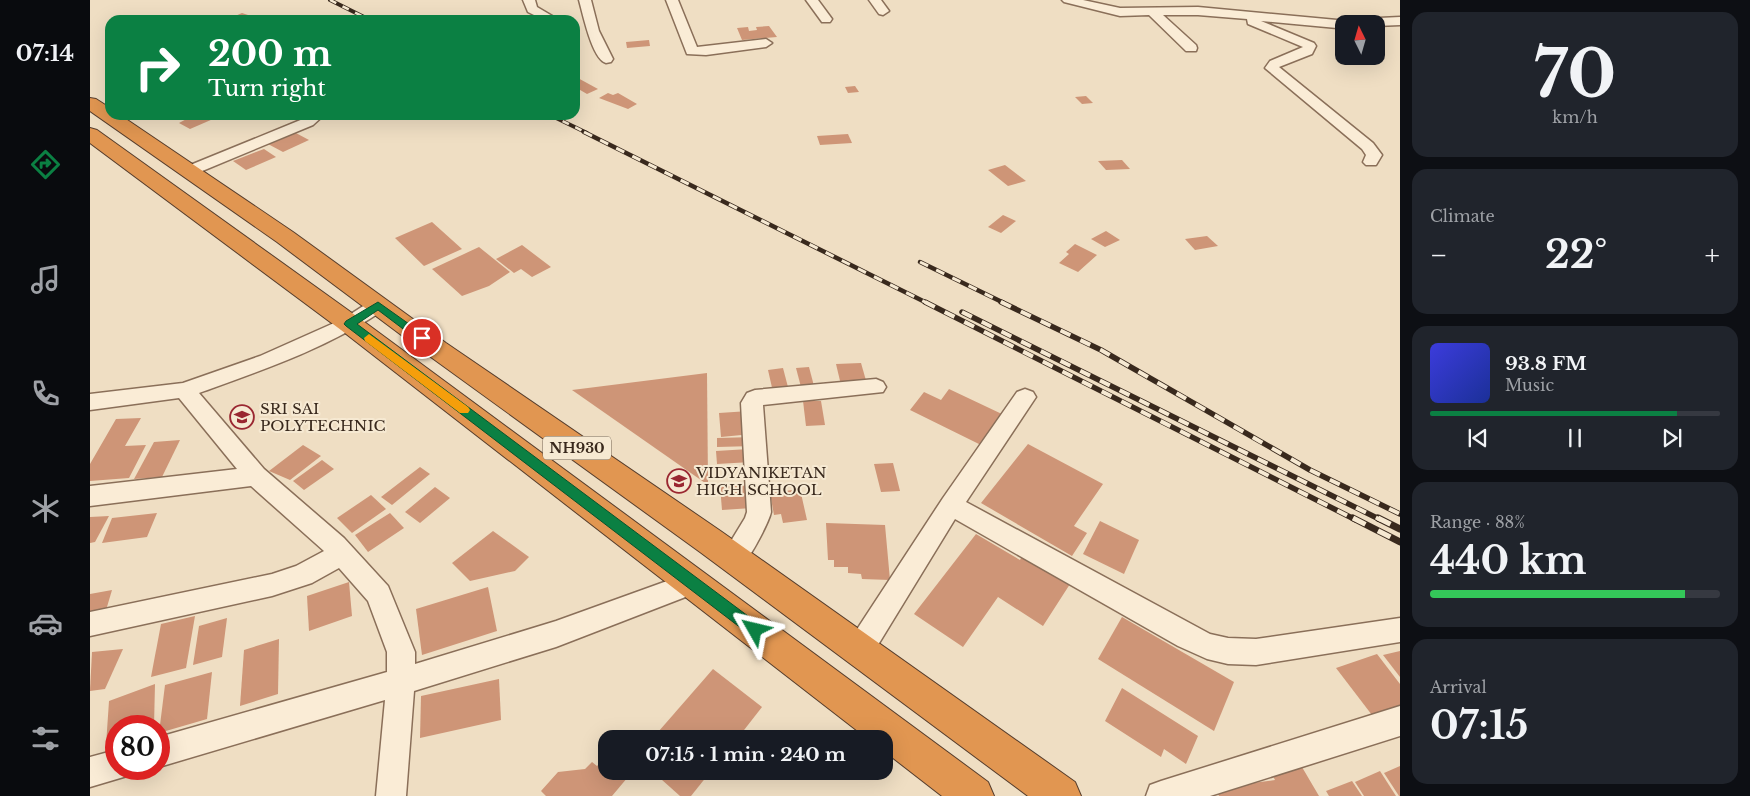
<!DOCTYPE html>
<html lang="en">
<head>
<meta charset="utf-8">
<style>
	:root { --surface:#171b24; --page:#20242c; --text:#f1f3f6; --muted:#9ea1a6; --line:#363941; --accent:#0b8043 }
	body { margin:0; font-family:"Libre Baskerville",serif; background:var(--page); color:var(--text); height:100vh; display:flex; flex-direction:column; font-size:19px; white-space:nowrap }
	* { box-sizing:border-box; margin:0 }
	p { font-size:16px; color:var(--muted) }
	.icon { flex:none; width:28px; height:28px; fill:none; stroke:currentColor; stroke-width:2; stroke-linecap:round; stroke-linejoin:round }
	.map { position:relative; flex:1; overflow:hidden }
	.drawer { display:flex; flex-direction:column; gap:12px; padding:12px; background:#0d0f14; width:350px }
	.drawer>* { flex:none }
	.guide { position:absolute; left:15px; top:15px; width:475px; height:105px; border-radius:15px; box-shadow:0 5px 20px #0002; background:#0b8043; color:#fff; overflow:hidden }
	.needle { width:32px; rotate:355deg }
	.buttons { position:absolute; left:1245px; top:15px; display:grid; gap:10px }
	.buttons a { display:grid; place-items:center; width:50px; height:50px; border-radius:10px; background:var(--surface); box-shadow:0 5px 20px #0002; font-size:25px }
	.speed { position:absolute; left:15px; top:715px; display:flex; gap:10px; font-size:25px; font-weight:700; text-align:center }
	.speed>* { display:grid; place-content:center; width:65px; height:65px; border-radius:50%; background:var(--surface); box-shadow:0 5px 20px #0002; line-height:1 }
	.speed .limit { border:8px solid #d22; background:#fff; color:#111 }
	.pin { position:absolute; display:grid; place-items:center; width:42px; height:42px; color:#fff; margin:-21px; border:2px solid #fff; border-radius:50%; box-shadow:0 1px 5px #0007 }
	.me { position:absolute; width:55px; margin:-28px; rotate:307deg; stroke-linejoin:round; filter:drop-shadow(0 0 4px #0008) }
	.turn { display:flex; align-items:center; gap:18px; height:105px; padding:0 20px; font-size:22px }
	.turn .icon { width:65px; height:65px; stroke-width:2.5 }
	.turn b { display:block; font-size:35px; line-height:42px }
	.big { font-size:38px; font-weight:700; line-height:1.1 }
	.drawer .tile { flex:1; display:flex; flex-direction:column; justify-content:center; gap:8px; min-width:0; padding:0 18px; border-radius:15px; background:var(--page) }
	.drawer .dial { align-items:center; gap:0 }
	.dial b { font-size:65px; line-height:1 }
	.song { display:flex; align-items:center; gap:15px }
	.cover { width:60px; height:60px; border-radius:8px; background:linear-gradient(135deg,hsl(240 70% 55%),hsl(230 70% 35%)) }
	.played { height:5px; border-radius:2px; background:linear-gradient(90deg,var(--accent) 85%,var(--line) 85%) }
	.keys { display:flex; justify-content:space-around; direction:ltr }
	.heat { display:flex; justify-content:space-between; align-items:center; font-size:28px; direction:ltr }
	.charge { height:8px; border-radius:4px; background:linear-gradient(90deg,#34c759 88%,var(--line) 0) }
	.trip { position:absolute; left:508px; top:730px; width:295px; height:50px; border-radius:15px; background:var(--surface); box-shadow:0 5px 20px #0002; font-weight:700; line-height:50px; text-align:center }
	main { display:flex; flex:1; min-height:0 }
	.tab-bar { display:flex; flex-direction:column; width:90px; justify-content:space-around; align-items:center; background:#090b0e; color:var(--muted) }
	.tab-bar .icon { width:35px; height:35px }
	.tab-bar .on { color:var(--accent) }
	.tab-bar b { font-size:22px; color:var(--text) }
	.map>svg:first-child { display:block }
</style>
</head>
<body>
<main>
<nav class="tab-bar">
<b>07:14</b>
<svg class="icon on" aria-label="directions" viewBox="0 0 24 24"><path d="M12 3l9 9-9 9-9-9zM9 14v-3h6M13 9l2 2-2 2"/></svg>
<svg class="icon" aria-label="music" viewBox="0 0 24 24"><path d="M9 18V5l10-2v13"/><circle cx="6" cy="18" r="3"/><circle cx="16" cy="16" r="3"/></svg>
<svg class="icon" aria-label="phone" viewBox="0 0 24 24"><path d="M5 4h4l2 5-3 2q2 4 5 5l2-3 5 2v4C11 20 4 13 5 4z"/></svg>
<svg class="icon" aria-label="climate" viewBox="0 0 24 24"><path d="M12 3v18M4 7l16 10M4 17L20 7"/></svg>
<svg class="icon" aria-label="car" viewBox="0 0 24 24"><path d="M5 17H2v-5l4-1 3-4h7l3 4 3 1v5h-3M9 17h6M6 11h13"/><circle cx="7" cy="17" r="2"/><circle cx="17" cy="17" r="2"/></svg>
<svg class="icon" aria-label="filters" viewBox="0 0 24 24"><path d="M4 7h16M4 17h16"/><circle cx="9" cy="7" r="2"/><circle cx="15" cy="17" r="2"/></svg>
</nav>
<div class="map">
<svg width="1310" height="796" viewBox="0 0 1310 796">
	<rect width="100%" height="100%" fill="#efdec3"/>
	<g fill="#ce9577">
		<polygon points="152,13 161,16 153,20 136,20"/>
		<polygon points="170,16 187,19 187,20 162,20"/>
		<polygon points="679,26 687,37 652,40 647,28 658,27 659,31 667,30 666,27"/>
		<polygon points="559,40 560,46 537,48 536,42"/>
		<polygon points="486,77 508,89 497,94 485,87"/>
		<polygon points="765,86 769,92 758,93 755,87"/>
		<polygon points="518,93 523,95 528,93 547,104 538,109 509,98"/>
		<polygon points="996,96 1003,103 992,104 985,97"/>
		<polygon points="104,115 128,115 130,116 100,129 89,123"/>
		<polygon points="204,132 219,140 193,152 178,144"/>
		<polygon points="758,134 762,143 730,145 727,136"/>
		<polygon points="174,149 186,157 156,170 143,161"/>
		<polygon points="1032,160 1040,169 1016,170 1008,161"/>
		<polygon points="915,165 936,181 918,186 898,170"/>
		<polygon points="913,215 926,221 911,233 898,227"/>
		<polygon points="342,222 372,249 334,266 305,238"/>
		<polygon points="1016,231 1030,240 1015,247 1001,239"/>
		<polygon points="1117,236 1128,246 1105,250 1095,239"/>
		<polygon points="985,244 1007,255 988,272 969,263 979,254 976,252"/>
		<polygon points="432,245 461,267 442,277 431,269 424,273 406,259"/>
		<polygon points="389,247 420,272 399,286 372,296 342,269"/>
		<polygon points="771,363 777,384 751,385 746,364"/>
		<polygon points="719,367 724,386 711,387 706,368"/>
		<polygon points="693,368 699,391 683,392 678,370"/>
		<polygon points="617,373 618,485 482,390"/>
		<polygon points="859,389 914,415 893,446 820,410 834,392 851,400"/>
		<polygon points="713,401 731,401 735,425 716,426"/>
		<polygon points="659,411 662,434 631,437 629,413"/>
		<polygon points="51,418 35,446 56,445 39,478 0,481 0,464 26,419"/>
		<polygon points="664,437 664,446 627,447 627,438"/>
		<polygon points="90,440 72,477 44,479 64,442"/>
		<polygon points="938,444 1013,484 984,526 997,533 982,556 891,503"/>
		<polygon points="213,445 231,456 200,480 179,471"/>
		<polygon points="659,449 661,462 627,464 626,451"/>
		<polygon points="232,460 244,469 214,490 203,481"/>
		<polygon points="803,463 810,491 791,492 784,464"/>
		<polygon points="330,467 340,474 302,505 291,497"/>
		<polygon points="660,484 662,508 632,510 630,486"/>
		<polygon points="345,487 360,498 330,523 315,512"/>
		<polygon points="710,489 717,520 693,523 691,514 684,515 680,493"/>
		<polygon points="281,495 296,509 262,533 247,518"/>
		<polygon points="67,513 57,537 12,543 22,518"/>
		<polygon points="300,513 314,528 278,552 265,535"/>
		<polygon points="19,516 5,542 0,543 0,517"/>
		<polygon points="1010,521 1049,540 1034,574 993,554"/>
		<polygon points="736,523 795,525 800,580 772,579 771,574 758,573 758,567 744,567 744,560 738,560"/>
		<polygon points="403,531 439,557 425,571 380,581 362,563"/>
		<polygon points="886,534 930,560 932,556 980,584 953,626 908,597 873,647 824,614"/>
		<polygon points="259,582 262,616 219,631 217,596"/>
		<polygon points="398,587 407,631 332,655 326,609"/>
		<polygon points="22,590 14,617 0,620 0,594"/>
		<polygon points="105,616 96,668 61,677 71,624"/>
		<polygon points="1032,617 1144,682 1124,731 1008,659"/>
		<polygon points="137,618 132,657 103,665 109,626"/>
		<polygon points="189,639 188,694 150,706 154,650"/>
		<polygon points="33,649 15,689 0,691 2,652"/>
		<polygon points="1310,651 1310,677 1293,655"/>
		<polygon points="1287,654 1310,684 1310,712 1285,719 1246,668"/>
		<polygon points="623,669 672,707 647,739 562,739"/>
		<polygon points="122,672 117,719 69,733 75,685"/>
		<polygon points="409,679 411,720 330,738 331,696"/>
		<polygon points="65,684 64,726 26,726 26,755 15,760 19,701"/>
		<polygon points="1032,688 1108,736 1096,764 1074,749 1071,757 1015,721"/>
		<polygon points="515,758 516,771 543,771 522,796 456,796 451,791 468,772 495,769 502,762 507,766"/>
		<polygon points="1209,762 1229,796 1129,796 1125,788 1159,778 1162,783 1185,780 1180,770"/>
		<polygon points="1310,766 1310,796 1309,796 1294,773"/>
		<polygon points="562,771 621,771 601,796 590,796"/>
		<polygon points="1290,771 1306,796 1274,796 1265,782"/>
		<polygon points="1262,781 1272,796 1239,796 1236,791"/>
	</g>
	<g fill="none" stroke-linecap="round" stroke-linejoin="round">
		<g stroke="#8a6f59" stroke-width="3">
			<g id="minor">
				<polygon points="433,0 445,0 447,7 469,20 454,20 438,12"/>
				<path d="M 489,0 L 501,0 L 509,31 L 523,59 L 521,62 L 516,63 C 502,59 493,14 489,0 Z"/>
				<polygon points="576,0 588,0 607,47 676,39 682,43 676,47 616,55 597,54"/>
				<polygon points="716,0 728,0 742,19 740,22 732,22"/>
				<polygon points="779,0 791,0 799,11 793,15 789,14"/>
				<polygon points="972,0 993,0 1030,8 1108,7 1247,20 1310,17 1310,25 1286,26 1286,24 1254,24 1254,27 1247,28 1171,21 1224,43 1226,46 1222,54 1189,67 1283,143 1292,155 1286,165 1276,165 1273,162 1276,155 1272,149 1175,68 1180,61 1213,47 1158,24 1157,19 1108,15 1073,15 1106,45 1107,48 1106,51 1096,51 1059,15 1030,16 974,2"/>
				<polygon points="218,115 234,115 223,125 105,174 93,174 91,171 93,168 213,119"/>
				<path d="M 288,299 L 295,301 L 297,305 L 295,309 C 238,348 173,370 109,393 L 174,469 L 254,538 L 298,586 L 325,652 L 325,664 L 466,621 L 602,572 L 611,575 L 615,583 L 611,591 L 466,647 L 324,691 L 316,796 L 286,796 L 295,700 L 69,767 L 69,737 L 297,672 L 297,652 L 278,601 L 249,568 L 222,583 L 182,596 L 0,636 L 0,612 L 182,574 L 206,566 L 234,551 L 161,486 L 0,506 L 0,486 L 147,469 L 89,398 L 0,410 L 0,394 L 93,383 L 170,356 L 253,319 L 281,301 Z"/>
				<path d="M 786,379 L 793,382 L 796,387 L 793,392 L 673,405 L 681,512 C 679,522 658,563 649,568 C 644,570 640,569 634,567 L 630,559 L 655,518 L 657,512 L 651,403 L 657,393 L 665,390 Z"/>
				<polygon points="935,389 943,392 946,397 876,502 1120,634 1138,638 1166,639 1310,618 1310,642 1166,665 1138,664 1117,659 1088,646 865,519 780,658 770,662 760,658 756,649 760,640 853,498 927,392"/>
				<polygon points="1310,706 1310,736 1120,796 1056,796 1060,785 1071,781"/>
				<polygon points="26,750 26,769 40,769 37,776 0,787 0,757"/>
			</g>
		</g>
		<g stroke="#573e2d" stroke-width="2">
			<g id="highway">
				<polygon points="0,98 6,99 20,108 20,115 30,115 203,232 356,343 632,532 985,782 991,796 938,796 610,552 338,355 187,242 0,111"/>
				<polygon points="0,128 7,130 269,318 898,782 904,796 852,796 794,751 794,739 778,739 251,330 0,143"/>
			</g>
		</g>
		<use href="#minor" fill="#faecd6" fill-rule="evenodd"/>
		<use href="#highway" fill="#e19651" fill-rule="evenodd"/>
		<g stroke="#39291d" stroke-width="4">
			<g id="rail-far3">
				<polyline points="240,0 280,20"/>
				<polyline points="460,115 497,133"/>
			</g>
		</g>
		<g stroke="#39291d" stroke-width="4.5">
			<g id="rail-far2">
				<polyline points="494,132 837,303"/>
				<polyline points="830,262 914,303"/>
			</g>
		</g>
		<g stroke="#39291d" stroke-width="5.5">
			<g id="rail-far1">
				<polyline points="835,302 1266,520"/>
				<polyline points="911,302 1011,350 1220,470 1310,514"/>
				<polyline points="872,312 1291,520"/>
			</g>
		</g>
		<g stroke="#39291d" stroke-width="7">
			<g id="rail">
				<polyline points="1263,518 1310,542"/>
				<polyline points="1288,518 1310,529"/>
			</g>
		</g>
		<use href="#rail-far3" stroke="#f6e9d2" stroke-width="2.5" stroke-dasharray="7" stroke-linecap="butt"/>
		<use href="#rail-far2" stroke="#f6e9d2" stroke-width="3" stroke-dasharray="9" stroke-linecap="butt"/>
		<use href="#rail-far1" stroke="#f6e9d2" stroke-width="4" stroke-dasharray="11" stroke-linecap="butt"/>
		<use href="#rail" stroke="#f6e9d2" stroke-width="5" stroke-dasharray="14" stroke-linecap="butt"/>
	</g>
	<polygon fill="#0b8043" stroke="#07532c" points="288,302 336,336 338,338 336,341 329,341 288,310 267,324 670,625 672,630 670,635 665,637 660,635 256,326 254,324 256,321"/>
	<polygon fill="#f59e0b" points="279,334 378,407 380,410 378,413 370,413 275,341 274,338"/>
	<defs>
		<g id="school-ring" transform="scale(1.25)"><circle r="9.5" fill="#f6e9d2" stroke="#9a2731" stroke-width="1.5"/><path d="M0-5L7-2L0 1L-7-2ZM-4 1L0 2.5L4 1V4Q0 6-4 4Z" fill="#9a2731"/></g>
	</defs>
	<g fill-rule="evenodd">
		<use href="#school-ring" x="152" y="417"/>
		<use href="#school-ring" x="589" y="481"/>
	</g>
	<g text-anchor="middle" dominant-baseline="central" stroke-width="4" stroke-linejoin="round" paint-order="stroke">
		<rect fill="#f6e9d2" stroke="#726353" stroke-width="1" x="453" y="436.5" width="68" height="23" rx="4"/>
		<g font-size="14" font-weight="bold" fill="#39291d">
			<text x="487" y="448">NH930</text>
		</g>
		<g font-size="15" fill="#39291d" stroke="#f6e9d2" text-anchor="start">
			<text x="170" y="408">SRI SAI<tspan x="170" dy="17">POLYTECHNIC</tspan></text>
			<text x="606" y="472">VIDYANIKETAN<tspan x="606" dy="17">HIGH SCHOOL</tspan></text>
		</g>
	</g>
</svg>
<div class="buttons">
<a><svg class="needle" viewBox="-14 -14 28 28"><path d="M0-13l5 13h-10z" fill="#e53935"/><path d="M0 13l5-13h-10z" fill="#9ea1a6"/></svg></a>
</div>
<div class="speed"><div class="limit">80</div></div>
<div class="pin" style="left:332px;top:338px;background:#d93025"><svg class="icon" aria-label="arrive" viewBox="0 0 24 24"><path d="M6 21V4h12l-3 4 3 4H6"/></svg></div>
<svg class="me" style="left:665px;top:630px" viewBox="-20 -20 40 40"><path d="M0-17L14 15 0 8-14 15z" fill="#0b8043" stroke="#fff" stroke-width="4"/></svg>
<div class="trip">07:15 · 1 min · 240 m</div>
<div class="guide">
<div class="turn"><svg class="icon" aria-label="right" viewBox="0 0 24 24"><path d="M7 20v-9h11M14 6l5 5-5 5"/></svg><div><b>200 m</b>Turn right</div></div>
</div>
</div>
<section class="drawer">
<div class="tile dial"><b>70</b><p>km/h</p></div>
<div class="tile"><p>Climate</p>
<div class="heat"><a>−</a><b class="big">22°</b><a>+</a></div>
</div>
<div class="tile">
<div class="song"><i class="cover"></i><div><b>93.8 FM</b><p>Music</p></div></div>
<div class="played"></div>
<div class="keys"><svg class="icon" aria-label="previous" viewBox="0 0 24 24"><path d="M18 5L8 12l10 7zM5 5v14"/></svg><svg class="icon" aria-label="pause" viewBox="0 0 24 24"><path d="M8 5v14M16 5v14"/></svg><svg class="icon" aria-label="next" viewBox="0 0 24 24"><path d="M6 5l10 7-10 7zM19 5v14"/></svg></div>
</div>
<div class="tile"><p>Range · 88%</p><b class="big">440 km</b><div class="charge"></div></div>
<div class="tile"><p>Arrival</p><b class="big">07:15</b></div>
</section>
</main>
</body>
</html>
